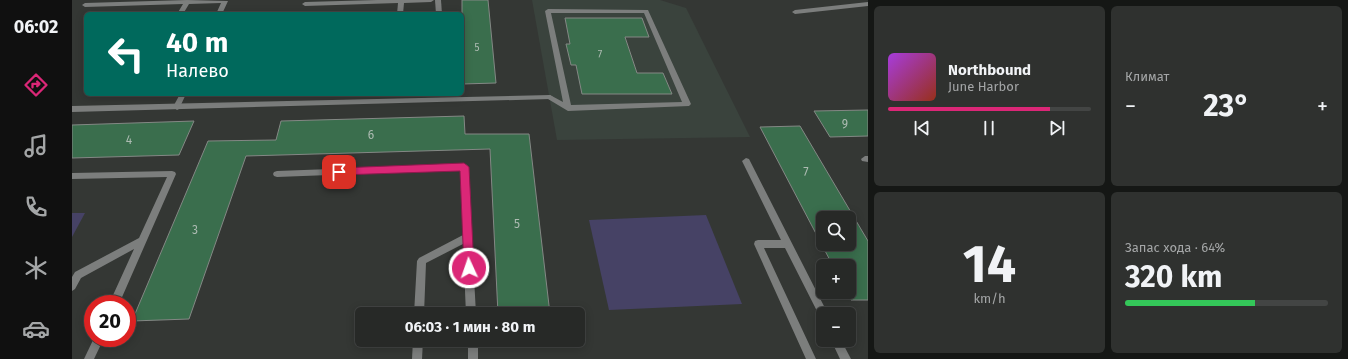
<!DOCTYPE html>
<html lang="ru">
<head>
<meta charset="utf-8">
<style>
	:root { --surface:#272927; --page:#2f312f; --text:#f1f3f6; --muted:#a4a6a7; --line:#434544; --accent:#db2777 }
	body { margin:0; font-family:"Fira Sans",sans-serif; background:var(--page); color:var(--text); height:100vh; display:flex; flex-direction:column; font-size:15px; white-space:nowrap }
	* { box-sizing:border-box; margin:0 }
	p { font-size:13px; color:var(--muted) }
	.icon { flex:none; width:22px; height:22px; fill:none; stroke:currentColor; stroke-width:2; stroke-linecap:round; stroke-linejoin:round }
	.map { position:relative; flex:1; overflow:hidden }
	.panel { display:flex; flex-direction:column; gap:6px; padding:6px; background:#151715; width:480px }
	.panel>* { flex:none }
	.banner { position:absolute; left:12px; top:12px; width:380px; height:84px; border-radius:6px; box-shadow:0 2px 10px #0003,0 0 0 1px var(--line); background:#00695c; color:#fff; overflow:hidden }
	.tools { position:absolute; left:744px; top:211px; display:grid; gap:8px }
	.tools a { display:grid; place-items:center; width:40px; height:40px; border-radius:6px; background:var(--surface); box-shadow:0 2px 10px #0003,0 0 0 1px var(--line); font-size:20px }
	.speed { position:absolute; left:12px; top:295px; display:flex; gap:8px; font-size:20px; font-weight:700; text-align:center }
	.speed>* { display:grid; place-content:center; width:52px; height:52px; border-radius:50%; background:var(--surface); box-shadow:0 2px 10px #0003,0 0 0 1px var(--line); line-height:1 }
	.speed .limit { border:6px solid #d22; background:#fff; color:#111 }
	.pin { position:absolute; display:grid; place-items:center; width:34px; height:34px; color:#fff; margin:-17px; border-radius:8px; box-shadow:0 2px 6px #0006 }
	.me { position:absolute; width:44px; margin:-22px; rotate:357deg; stroke-linejoin:round; filter:drop-shadow(0 0 3px #0008) }
	.turn { display:flex; align-items:center; gap:14px; height:84px; padding:0 16px; font-size:18px }
	.turn .icon { width:52px; height:52px; stroke-width:2.5 }
	.turn b { display:block; font-size:28px; line-height:34px }
	.big { font-size:30px; font-weight:700; line-height:1.1 }
	.panel .tile { flex:1; display:flex; flex-direction:column; justify-content:center; gap:6px; min-width:0; padding:0 14px; border-radius:6px; background:var(--page) }
	.panel .dial { align-items:center; gap:0 }
	.dial b { font-size:52px; line-height:1 }
	.song { display:flex; align-items:center; gap:12px }
	.cover { width:48px; height:48px; border-radius:6px; background:linear-gradient(135deg,hsl(280 70% 55%),hsl(10 70% 35%)) }
	.played { height:4px; border-radius:2px; background:linear-gradient(90deg,var(--accent) 80%,var(--line) 80%) }
	.keys { display:flex; justify-content:space-around; direction:ltr }
	.heat { display:flex; justify-content:space-between; align-items:center; font-size:22px; direction:ltr }
	.charge { height:6px; border-radius:3px; background:linear-gradient(90deg,#34c759 64%,var(--line) 0) }
	.panel .tiles { flex:1; display:grid; gap:6px; grid-template-columns:repeat(2,1fr) }
	.trip { position:absolute; left:283px; top:307px; width:230px; height:40px; border-radius:6px; background:var(--surface); box-shadow:0 2px 10px #0003,0 0 0 1px var(--line); font-weight:700; line-height:40px; text-align:center }
	main { display:flex; flex:1; min-height:0 }
	.dock { display:flex; flex-direction:column; width:72px; justify-content:space-around; align-items:center; background:#101010; color:var(--muted) }
	.dock .icon { width:28px; height:28px }
	.dock .selected { color:var(--accent) }
	.dock b { font-size:18px; color:var(--text) }
	.map>svg:first-child { display:block }
</style>
</head>
<body>
<main>
<nav class="dock">
<b>06:02</b>
<svg class="icon selected" aria-label="directions" viewBox="0 0 24 24"><path d="M12 3l9 9-9 9-9-9zM9 14v-3h6M13 9l2 2-2 2"/></svg>
<svg class="icon" aria-label="music" viewBox="0 0 24 24"><path d="M9 18V5l10-2v13"/><circle cx="6" cy="18" r="3"/><circle cx="16" cy="16" r="3"/></svg>
<svg class="icon" aria-label="phone" viewBox="0 0 24 24"><path d="M5 4h4l2 5-3 2q2 4 5 5l2-3 5 2v4C11 20 4 13 5 4z"/></svg>
<svg class="icon" aria-label="climate" viewBox="0 0 24 24"><path d="M12 3v18M4 7l16 10M4 17L20 7"/></svg>
<svg class="icon" aria-label="car" viewBox="0 0 24 24"><path d="M5 17H2v-5l4-1 3-4h7l3 4 3 1v5h-3M9 17h6M6 11h13"/><circle cx="7" cy="17" r="2"/><circle cx="17" cy="17" r="2"/></svg>
</nav>
<div class="map">
<svg width="796" height="359" viewBox="0 0 796 359">
	<rect width="100%" height="100%" fill="#343734"/>
	<polygon fill="#3a433d" points="460,0 588,0 614,8 678,137 485,140"/>
	<g fill="#464265">
		<polygon points="0,213 13,213 0,237"/>
		<polygon points="634,215 670,304 537,310 517,220"/>
	</g>
	<g fill="#3a6e4d" stroke="#848885" fill-rule="evenodd">
		<polygon points="390,0 416,0 424,83 390,84"/>
		<polygon points="493,18 570,18 577,37 553,37 565,73 591,73 600,94 510,94 504,65 499,65 494,44 498,44"/>
		<polygon points="796,110 796,136 758,137 742,111"/>
		<polygon points="392,116 393,134 457,134 478,314 426,314 418,149 174,156 117,319 60,321 136,141 204,140 209,121"/>
		<polygon points="122,121 107,155 0,158 0,125"/>
		<path d="M 728,126 L 796,241 L 796,300 L 779,300 L 775,292 L 777,292 L 777,266 L 761,266 L 688,127 ZM 751,218 L 777,218 L 777,244 L 751,244 Z"/>
	</g>
	<g fill="none" stroke-linecap="round" stroke-linejoin="round">
		<g fill="#7c7e7d" fill-rule="evenodd">
			<polygon points="115,0 156,1 150,14 144,14 149,3 117,4 111,14 105,14 111,4 13,7 10,5 13,3"/>
			<polygon points="305,0 362,0 359,2 332,3 331,14 325,14 326,3 233,6 230,4 233,2"/>
			<polygon points="363,0 369,0 370,14 364,14"/>
			<polygon points="796,2 796,6 723,14 720,12 723,10"/>
			<path d="M 476,9 L 576,10 L 619,104 L 617,106 L 496,111 L 476,99 L 475,97 L 476,95 L 478,95 L 491,102 L 473,11 ZM 479,13 L 572,13 L 610,102 L 499,105 Z"/>
			<polygon points="108,94 114,94 107,109 105,110 101,107"/>
			<polygon points="793,156 796,156 796,162 790,161 789,159"/>
			<polygon points="674,158 677,159 756,314 751,314 751,319 748,317 713,248 692,248 744,359 734,359 682,244 683,241 686,240 709,240 670,161"/>
			<polygon points="392,164 395,165 396,167 404,314 394,314 391,244 354,263 352,314 342,314 345,261 347,258 391,235 388,170 205,177 202,176 201,174 202,172 205,171"/>
			<polygon points="100,171 103,172 104,174 47,304 37,304 62,249 9,278 3,289 0,291 0,277 3,272 67,238 95,177 0,179 0,173"/>
			<polygon points="22,338 32,338 22,359 12,359"/>
			<polygon points="341,340 351,340 350,359 340,359"/>
			<rect x="396" y="340" width="10" height="19"/>
			<polygon points="759,340 769,340 779,359 768,359"/>
		</g>
		<polygon fill="#7c7e7d" fill-rule="evenodd" points="478,95 481,97 478,99 0,112 0,106"/>
	</g>
	<polygon fill="#db2777" stroke="#8e194d" points="392,163 397,167 402,268 401,271 397,272 393,271 392,268 388,171 267,175 263,172 267,168"/>
	<g text-anchor="middle" dominant-baseline="central" stroke-width="3" stroke-linejoin="round" paint-order="stroke">
		<g font-size="10" fill="#adbbb2">
			<text x="405" y="48">5</text>
			<text x="528" y="55">7</text>
		</g>
		<g font-size="12" fill="#adbbb2">
			<text x="773" y="124">9</text>
			<text x="299" y="135">6</text>
			<text x="57" y="140">4</text>
			<text x="734" y="172">7</text>
			<text x="445" y="224">5</text>
			<text x="123" y="230">3</text>
		</g>
	</g>
</svg>
<div class="tools">
<a><svg class="icon" aria-label="search" viewBox="0 0 24 24"><circle cx="10" cy="10" r="6"/><path d="M15 15l6 6"/></svg></a>
<a>+</a>
<a>−</a>
</div>
<div class="speed"><div class="limit">20</div></div>
<div class="pin" style="left:267px;top:172px;background:#d93025"><svg class="icon" aria-label="arrive" viewBox="0 0 24 24"><path d="M6 21V4h12l-3 4 3 4H6"/></svg></div>
<svg class="me" style="left:397px;top:268px" viewBox="-20 -20 40 40"><circle r="17" fill="#db2777" stroke="#fff" stroke-width="3"/><path d="M0-11L8 9 0 5-8 9z" fill="#fff"/></svg>
<div class="trip">06:03 · 1 мин · 80 m</div>
<div class="banner">
<div class="turn"><svg class="icon" aria-label="left" viewBox="0 0 24 24"><path d="M17 20v-9H6M10 6l-5 5 5 5"/></svg><div><b>40 m</b>Налево</div></div>
</div>
</div>
<section class="panel">
<div class="tiles">
<div class="tile">
<div class="song"><i class="cover"></i><div><b>Northbound</b><p>June Harbor</p></div></div>
<div class="played"></div>
<div class="keys"><svg class="icon" aria-label="previous" viewBox="0 0 24 24"><path d="M18 5L8 12l10 7zM5 5v14"/></svg><svg class="icon" aria-label="pause" viewBox="0 0 24 24"><path d="M8 5v14M16 5v14"/></svg><svg class="icon" aria-label="next" viewBox="0 0 24 24"><path d="M6 5l10 7-10 7zM19 5v14"/></svg></div>
</div>
<div class="tile"><p>Климат</p>
<div class="heat"><a>−</a><b class="big">23°</b><a>+</a></div>
</div>
<div class="tile dial"><b>14</b><p>km/h</p></div>
<div class="tile"><p>Запас хода · 64%</p><b class="big">320 km</b><div class="charge"></div></div>
</div>
</section>
</main>
</body>
</html>
